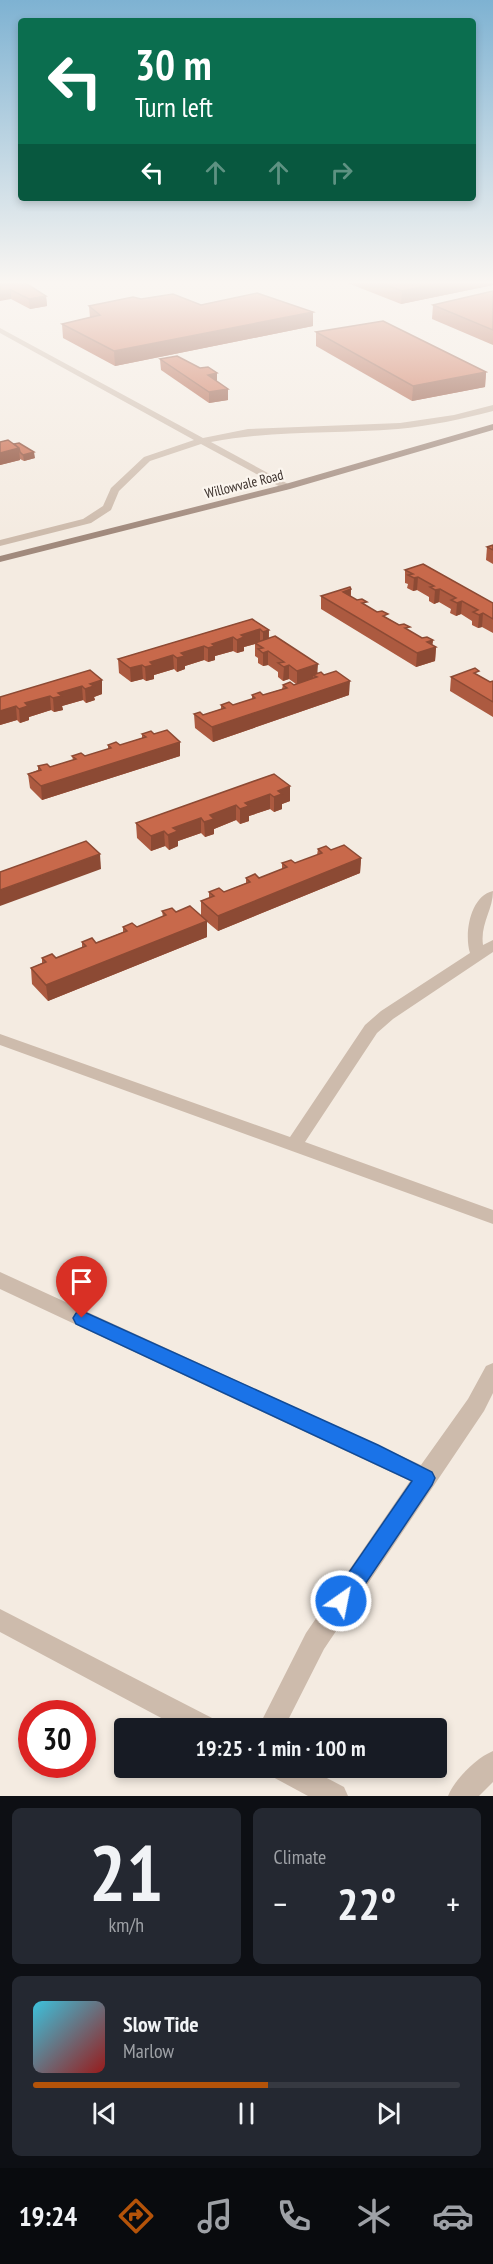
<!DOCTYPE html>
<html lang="en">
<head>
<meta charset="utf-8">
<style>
	:root { --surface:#171b24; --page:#242831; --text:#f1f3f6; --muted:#9ea1a6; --line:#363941; --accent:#b45309 }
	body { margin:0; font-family:"PT Sans Narrow",sans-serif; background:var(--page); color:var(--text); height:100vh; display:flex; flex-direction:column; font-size:22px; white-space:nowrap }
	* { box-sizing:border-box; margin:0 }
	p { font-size:20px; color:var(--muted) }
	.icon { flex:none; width:33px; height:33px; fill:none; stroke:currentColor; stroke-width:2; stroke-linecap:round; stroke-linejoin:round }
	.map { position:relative; height:1796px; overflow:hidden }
	.panel { display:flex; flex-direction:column; gap:12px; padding:12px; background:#0d0f14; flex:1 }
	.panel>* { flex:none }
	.guide { position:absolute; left:18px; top:18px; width:458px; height:183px; border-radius:6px; box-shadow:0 3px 9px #0003; background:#0b6e4f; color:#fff; overflow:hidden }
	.speed { position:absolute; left:18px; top:1700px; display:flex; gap:12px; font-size:30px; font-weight:700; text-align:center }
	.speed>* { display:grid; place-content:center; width:78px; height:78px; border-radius:50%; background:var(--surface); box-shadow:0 3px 9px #0003; line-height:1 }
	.speed .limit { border:9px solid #d22; background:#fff; color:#111 }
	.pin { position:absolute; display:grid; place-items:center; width:51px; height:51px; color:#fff; margin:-62px -26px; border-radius:50% 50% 50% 0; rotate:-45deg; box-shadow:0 0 6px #0007 }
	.pin .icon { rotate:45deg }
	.me { position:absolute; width:66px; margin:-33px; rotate:33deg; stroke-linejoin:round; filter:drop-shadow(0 0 4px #0008) }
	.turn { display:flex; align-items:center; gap:21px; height:126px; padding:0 18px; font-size:27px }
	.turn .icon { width:78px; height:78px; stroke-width:2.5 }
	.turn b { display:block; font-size:42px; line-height:51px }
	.lanes { display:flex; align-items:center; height:57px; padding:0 18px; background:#0003; justify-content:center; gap:30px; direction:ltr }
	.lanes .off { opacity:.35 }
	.big { font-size:45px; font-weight:800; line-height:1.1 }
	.panel .widget { flex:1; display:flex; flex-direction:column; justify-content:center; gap:9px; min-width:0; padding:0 21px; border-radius:9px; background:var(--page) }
	.panel .dial { align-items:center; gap:0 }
	.dial b { font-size:78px; line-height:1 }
	.song { display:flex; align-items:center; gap:18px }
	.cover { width:72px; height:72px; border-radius:9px; background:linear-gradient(135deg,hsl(190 70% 55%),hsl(0 70% 35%)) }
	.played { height:6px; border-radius:3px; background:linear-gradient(90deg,var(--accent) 55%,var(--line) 55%) }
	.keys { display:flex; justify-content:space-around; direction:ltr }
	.heat { display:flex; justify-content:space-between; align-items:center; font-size:33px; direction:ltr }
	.panel .tiles { flex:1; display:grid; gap:12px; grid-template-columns:1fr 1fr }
	.widget:last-child { grid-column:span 2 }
	.trip { position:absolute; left:114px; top:1718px; width:333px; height:60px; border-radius:6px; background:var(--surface); box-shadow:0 3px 9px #0003; font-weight:800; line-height:60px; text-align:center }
	.menu { display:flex; height:96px; justify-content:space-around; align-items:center; background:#090b0e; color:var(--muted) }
	.menu .icon { width:42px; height:42px }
	.menu .active { color:var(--accent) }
	.menu b { font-size:27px; color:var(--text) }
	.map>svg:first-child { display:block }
</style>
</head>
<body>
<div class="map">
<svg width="493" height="1796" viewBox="0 0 493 1796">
	<rect width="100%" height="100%" fill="#f4ebe1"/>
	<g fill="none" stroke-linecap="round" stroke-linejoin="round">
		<g fill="#cdbbac" fill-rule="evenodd">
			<path d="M 0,328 L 203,438 L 248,429 L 400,423 L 454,415 L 493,405 L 493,411 C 462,419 430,426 398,429 C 336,434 273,430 211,442 L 290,485 L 291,487 L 286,490 L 201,444 L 150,461 L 119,491 L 111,510 L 91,523 L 0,546 L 0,540 L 83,519 L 103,506 L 111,488 L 144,457 L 194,440 L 0,333 Z"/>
			<path d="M 493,891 C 493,910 480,924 483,945 L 493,940 L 493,952 L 393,1019 L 377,1033 L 305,1142 L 493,1210 L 493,1224 L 0,1045 L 0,1034 L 290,1137 L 365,1025 L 381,1011 L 470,953 C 464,934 470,896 493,891 Z"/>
			<polygon points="0,1272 421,1465 468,1399 486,1366 493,1363 493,1393 484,1411 324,1649 284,1728 258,1728 306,1633 410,1481 0,1289"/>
			<polygon points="0,1609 214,1719 218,1728 180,1728 0,1632"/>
			<path d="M 493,1751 L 493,1782 L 479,1796 L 448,1796 C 455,1779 476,1758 493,1751 Z"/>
			<polygon points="267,1767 306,1767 344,1787 348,1796 308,1796 271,1776"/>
		</g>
		<polygon fill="#a18a7d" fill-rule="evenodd" points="493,424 493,430 290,489 0,562 0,556 282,485"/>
	</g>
	<g fill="#ac5a40">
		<polygon points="0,282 46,296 47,306 30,309 11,299"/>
		<polygon points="345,282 493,282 493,285 401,304"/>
		<polygon points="493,291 493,345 432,319 433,305"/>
		<polygon points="141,299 201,305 313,312 313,326 115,366 63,338 62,324 90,318 89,306"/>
		<polygon points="316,332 486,372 485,387 412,401 316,346"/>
		<polygon points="160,359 228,389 228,400 209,403 161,370"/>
		<polygon points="0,442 35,458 24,461 20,459 20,460 0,465"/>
		<polygon points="493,545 493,564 486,560 487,547"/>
		<polygon points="405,570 493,603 493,633 482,627 478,628 472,625 472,621 461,614 456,616 450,613 451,609 439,602 434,604 429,601 429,597 417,590 413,591 407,588 408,584 405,583"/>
		<polygon points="351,589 351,597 422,638 433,640 432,645 436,647 435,661 416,667 321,609 321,596"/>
		<polygon points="252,619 269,630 269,638 349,695 213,742 195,728 194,714 203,715 221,709 221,705 233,705 252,699 252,695 263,695 282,689 283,685 296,684 289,679 283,681 278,677 278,672 268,665 263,666 258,663 258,658 255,656 255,644 244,647 244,651 237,653 233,651 215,656 215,660 208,662 204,660 185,666 185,669 177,672 174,669 154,675 154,679 146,681 143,679 131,682 119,673 118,659"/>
		<polygon points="478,675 490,682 493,681 493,717 450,691 451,677"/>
		<polygon points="102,680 102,694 94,697 95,700 86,703 83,700 62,706 63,710 54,712 51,710 29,717 29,720 20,723 17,720 0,725 0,697"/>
		<polygon points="142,734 154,734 180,742 180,756 42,800 30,788 28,774 38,770 38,766 50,767 73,760 72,756 85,756 108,749 108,745 120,745 142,738"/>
		<polygon points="274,774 290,801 282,804 282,809 274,812 270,809 249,816 249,821 240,824 236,820 214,829 214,834 205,837 201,833 178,841 178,846 169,850 165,846 151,851 137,838 136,823"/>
		<polygon points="318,849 331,850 361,858 360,873 218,931 207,922 207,937 48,1001 32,984 31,968 42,963 42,958 56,958 82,948 82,942 96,943 123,932 123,927 137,927 163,917 162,911 176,912 201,916 201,901 209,898 209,892 224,892 246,883 246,878 259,878 282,869 282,863 295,863 317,855"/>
	</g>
	<g fill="#8c4a34">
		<polygon points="0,282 23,282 0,286"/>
		<polygon points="445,282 493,282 493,285 401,304 402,291"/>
		<polygon points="11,290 11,299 0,301 0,291"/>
		<polygon points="46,296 47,306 30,309 29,299"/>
		<polygon points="313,312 313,326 115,366 114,351"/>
		<polygon points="486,372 485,387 412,401 413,386"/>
		<polygon points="217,373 217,384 208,375"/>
		<polygon points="228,389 228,400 209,403 209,392"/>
		<polygon points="19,448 20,460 0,465 0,453"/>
		<polygon points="34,452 35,458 24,461 23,455"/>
		<polygon points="418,577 417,590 413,591 414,578"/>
		<polygon points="351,589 350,603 343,592"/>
		<polygon points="440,589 439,602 434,604 435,590"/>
		<polygon points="462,601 461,614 456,616 457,603"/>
		<polygon points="483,613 482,627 478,628 479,615"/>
		<polygon points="260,629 260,643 255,643 255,644 244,647 244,651 237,653 237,640 241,635"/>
		<polygon points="269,630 268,643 263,645 263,632"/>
		<polygon points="233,637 233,651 215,656 215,660 208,662 208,648 212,644"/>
		<polygon points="433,640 432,648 436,647 435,661 416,667 417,653 427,642"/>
		<polygon points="204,646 204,660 185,666 185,669 177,672 177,658 181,653"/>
		<polygon points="268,651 268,665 263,666 263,653"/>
		<polygon points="173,655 174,669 154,675 154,679 146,681 145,667 150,662"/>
		<polygon points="318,664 317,678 313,675 313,680 297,685 297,671"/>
		<polygon points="142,665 143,679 131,682 130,668"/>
		<polygon points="289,665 289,679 283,681 284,667"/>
		<polygon points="102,680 102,694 94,697 95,700 86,703 85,689 90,684"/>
		<polygon points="350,681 349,695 213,742 212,727"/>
		<polygon points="82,686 83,700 62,706 63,710 54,712 53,698 58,693"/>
		<polygon points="50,696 51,710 29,717 29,720 20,723 19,709 25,703"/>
		<polygon points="16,706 17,720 0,725 0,711"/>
		<polygon points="180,742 180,756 42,800 41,786"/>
		<polygon points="290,786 290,801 282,804 282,809 274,812 274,797 278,791"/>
		<polygon points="270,794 270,809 249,816 249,821 240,824 240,809 245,803"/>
		<polygon points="236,805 236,820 214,829 214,834 205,837 204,822 210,815"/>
		<polygon points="201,818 201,833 178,841 178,846 169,850 168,835 173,828"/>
		<polygon points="164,831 165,846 151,851 151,836"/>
		<polygon points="100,854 101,869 0,906 0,890"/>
		<polygon points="361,858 360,873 218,931 218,916"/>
		<polygon points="207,921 207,937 48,1001 46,985"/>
	</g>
	<g fill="#c8694b" stroke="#8c4a34" stroke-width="1.5">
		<polygon points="21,282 24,282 46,296 29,299 11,290 0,291 0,286"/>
		<polygon points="379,282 445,282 402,291"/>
		<polygon points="493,291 493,330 433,305"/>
		<polygon points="257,293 313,312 114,351 62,324 100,315 89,306 133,297 141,299 173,294 201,305"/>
		<polygon points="383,321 486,372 413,386 316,332"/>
		<polygon points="177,356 200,368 208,367 217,373 208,375 228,389 209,392 160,359"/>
		<polygon points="8,440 19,448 0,453 0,442"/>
		<polygon points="19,443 34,452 23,455 20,452 19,448 14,444"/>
		<polygon points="493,545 493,550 487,547"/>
		<polygon points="423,564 493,603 493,619 483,613 479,615 473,612 478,610 462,601 457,603 451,600 456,598 440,589 435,590 430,587 434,586 418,577 414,578 408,575 413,574 405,570"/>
		<polygon points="350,587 351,589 343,592 357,600 362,599 367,602 362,603 377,612 382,611 388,614 383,616 399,625 404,624 410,627 405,628 422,638 427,637 433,640 427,642 436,647 417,653 321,596"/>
		<polygon points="252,619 269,630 263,632 260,629 241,635 244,637 237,640 233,637 212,644 215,646 208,648 204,646 181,653 185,656 177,658 173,655 150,662 153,665 145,667 142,665 130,668 118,659"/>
		<polygon points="275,636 318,664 297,671 289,665 284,667 278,663 284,662 268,651 263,653 258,649 263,648 255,643"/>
		<polygon points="475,668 479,671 474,673 490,682 493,681 493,702 451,677"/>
		<polygon points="90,670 102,680 90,684 94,686 85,689 82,686 58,693 62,696 53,698 50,696 25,703 28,706 19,709 16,706 0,711 0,697"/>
		<polygon points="336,671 350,681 212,727 194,714 200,712 203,715 225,708 221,705 229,702 233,705 255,698 252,695 260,692 263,695 287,688 283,685 290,682 294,685 317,677 313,675 321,672 324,675"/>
		<polygon points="167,730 180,742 41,786 28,774 41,770 38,766 47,764 50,767 76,759 72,756 81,753 85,756 111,748 108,745 116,742 120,745 146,737 142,734 151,731 154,734"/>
		<polygon points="274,774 290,786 278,791 282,794 274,797 270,794 245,803 249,806 240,809 236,805 210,815 214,819 204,822 201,818 173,828 178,831 168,835 164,831 151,836 136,823"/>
		<polygon points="86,841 100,854 0,890 0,872"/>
		<polygon points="344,845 361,858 218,916 201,901 214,896 209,892 219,888 224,892 250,882 246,878 255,874 259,878 287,867 282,863 291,860 295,863 322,853 318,849 326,846 331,850"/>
		<polygon points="190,906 207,921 46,985 31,968 46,962 42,958 52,954 56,958 86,946 82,942 92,938 96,943 127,931 123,927 132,923 137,927 166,915 162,911 172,908 176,912"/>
	</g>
	<linearGradient id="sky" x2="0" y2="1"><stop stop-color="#7eb2d2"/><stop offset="0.53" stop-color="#faf6f2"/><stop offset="1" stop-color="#faf6f2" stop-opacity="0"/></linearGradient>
	<rect width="493" height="533" fill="url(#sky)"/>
	<polygon fill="#1a73e8" stroke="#114b97" stroke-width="1.5" points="82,1311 378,1445 432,1472 435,1478 432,1485 349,1608 341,1611 334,1608 331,1601 334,1594 412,1481 76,1324 73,1318 76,1313"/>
	<g text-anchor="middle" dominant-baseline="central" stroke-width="4.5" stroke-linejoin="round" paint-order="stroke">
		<g font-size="14" fill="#3b302b" stroke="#fbf5ee">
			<text transform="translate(244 484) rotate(-14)">Willowvale Road</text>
		</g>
	</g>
</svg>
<div class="speed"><div class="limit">30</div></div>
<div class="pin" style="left:82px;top:1318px;background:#d93025"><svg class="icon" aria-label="arrive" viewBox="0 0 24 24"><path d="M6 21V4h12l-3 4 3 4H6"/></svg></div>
<svg class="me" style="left:341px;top:1601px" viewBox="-20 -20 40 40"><circle r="17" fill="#1a73e8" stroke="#fff" stroke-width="3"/><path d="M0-11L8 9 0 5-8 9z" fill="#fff"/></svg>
<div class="trip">19:25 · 1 min · 100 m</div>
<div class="guide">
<div class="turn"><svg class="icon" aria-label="left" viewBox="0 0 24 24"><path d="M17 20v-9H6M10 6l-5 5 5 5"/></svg><div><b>30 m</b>Turn left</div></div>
<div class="lanes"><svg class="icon" aria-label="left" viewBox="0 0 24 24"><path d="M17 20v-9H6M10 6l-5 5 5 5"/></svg><svg class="icon off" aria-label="ahead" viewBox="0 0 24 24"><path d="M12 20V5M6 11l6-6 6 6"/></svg><svg class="icon off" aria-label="ahead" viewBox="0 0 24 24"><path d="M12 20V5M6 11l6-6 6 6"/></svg><svg class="icon off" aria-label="right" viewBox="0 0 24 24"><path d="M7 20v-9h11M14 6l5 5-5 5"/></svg></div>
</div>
</div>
<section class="panel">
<div class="tiles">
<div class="widget dial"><b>21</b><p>km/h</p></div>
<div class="widget"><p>Climate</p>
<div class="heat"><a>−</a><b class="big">22°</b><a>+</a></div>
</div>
<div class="widget">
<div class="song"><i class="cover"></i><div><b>Slow Tide</b><p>Marlow</p></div></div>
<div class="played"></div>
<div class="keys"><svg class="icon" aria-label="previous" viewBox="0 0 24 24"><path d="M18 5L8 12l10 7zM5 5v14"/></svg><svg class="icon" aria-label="pause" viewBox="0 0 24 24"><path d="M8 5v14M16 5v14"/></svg><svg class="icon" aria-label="next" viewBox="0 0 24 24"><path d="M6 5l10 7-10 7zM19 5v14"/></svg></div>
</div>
</div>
</section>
<nav class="menu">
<b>19:24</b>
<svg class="icon active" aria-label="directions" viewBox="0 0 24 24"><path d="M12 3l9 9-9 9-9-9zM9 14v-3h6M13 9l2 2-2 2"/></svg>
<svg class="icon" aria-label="music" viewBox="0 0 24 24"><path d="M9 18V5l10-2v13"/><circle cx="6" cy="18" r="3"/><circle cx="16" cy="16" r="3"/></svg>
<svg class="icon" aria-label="phone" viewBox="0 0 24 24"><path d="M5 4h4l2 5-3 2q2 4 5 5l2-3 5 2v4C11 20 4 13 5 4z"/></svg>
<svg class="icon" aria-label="climate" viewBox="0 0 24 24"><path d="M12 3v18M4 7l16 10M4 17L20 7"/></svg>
<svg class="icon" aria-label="car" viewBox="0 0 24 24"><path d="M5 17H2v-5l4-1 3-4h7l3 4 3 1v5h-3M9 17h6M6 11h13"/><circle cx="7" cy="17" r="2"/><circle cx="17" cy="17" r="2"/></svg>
</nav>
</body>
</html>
